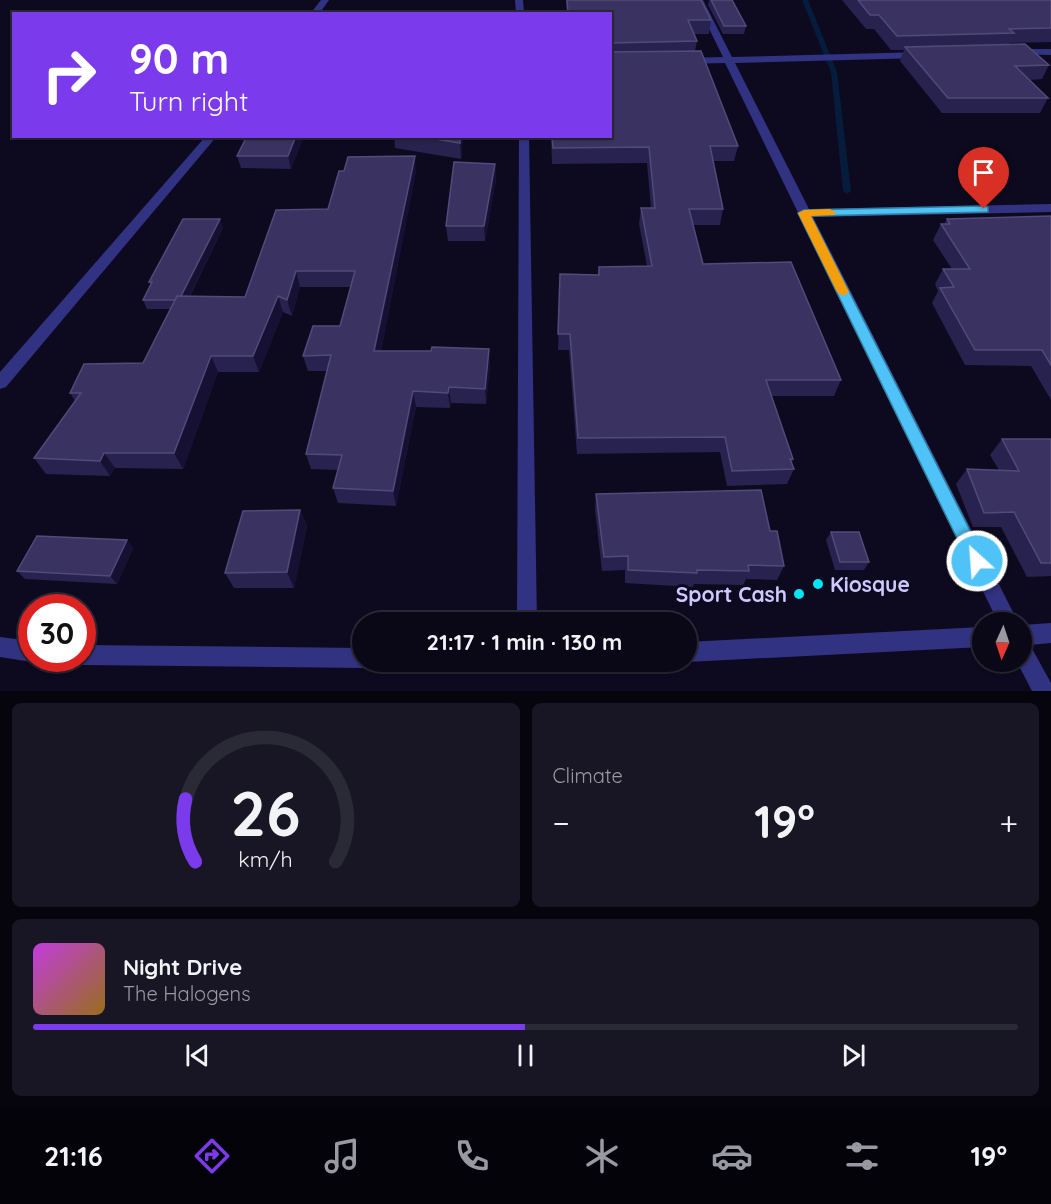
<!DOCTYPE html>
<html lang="en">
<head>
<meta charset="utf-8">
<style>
	:root { --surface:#0a0817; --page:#181624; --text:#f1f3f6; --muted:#999aa1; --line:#2a2936; --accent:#7c3aed }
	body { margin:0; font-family:Quicksand,sans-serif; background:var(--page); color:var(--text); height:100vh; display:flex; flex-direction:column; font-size:22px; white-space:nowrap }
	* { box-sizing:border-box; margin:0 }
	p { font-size:20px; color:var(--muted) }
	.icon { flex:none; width:33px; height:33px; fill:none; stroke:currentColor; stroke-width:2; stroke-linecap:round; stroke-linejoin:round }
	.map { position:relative; height:691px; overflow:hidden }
	.side { display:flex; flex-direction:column; gap:12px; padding:12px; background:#06040d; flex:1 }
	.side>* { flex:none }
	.banner { position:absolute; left:12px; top:12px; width:600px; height:126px; border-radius:0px; box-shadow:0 2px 4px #0004,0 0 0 2px var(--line); background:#7c3aed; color:#fff; overflow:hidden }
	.needle { width:39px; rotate:183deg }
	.controls { position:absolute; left:972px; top:612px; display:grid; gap:12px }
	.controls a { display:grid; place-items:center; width:60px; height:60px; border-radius:50%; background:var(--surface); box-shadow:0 2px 4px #0004,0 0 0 2px var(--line); font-size:30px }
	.speed { position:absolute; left:18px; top:594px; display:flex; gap:12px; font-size:30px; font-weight:700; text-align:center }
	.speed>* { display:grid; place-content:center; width:78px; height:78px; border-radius:50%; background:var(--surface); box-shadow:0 2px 4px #0004,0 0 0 2px var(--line); line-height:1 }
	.speed .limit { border:9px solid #d22; background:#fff; color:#111 }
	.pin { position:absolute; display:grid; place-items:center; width:51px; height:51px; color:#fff; margin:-62px -26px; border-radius:50% 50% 50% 0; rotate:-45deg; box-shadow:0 0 6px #0007 }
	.pin .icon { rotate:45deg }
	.me { position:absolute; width:66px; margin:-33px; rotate:334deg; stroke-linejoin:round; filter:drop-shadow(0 0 4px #0008) }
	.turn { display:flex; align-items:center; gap:21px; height:126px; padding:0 18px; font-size:27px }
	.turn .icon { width:78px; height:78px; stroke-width:2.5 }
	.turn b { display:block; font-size:42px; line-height:51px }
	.big { font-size:45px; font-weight:700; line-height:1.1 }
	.side .card { flex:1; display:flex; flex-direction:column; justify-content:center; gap:9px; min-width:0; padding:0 21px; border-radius:9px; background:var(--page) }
	.side .dial { align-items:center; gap:0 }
	.dial svg { height:156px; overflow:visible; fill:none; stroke:var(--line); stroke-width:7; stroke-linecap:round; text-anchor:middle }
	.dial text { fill:var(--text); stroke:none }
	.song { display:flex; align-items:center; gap:18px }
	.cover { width:72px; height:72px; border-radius:9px; background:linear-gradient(135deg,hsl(290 70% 55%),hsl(40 70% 35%)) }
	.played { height:6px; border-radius:3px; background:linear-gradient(90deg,var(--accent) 50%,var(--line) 50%) }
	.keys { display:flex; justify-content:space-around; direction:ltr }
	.heat { display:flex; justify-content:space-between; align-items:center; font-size:33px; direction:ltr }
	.side .tiles { flex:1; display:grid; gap:12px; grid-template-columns:1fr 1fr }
	.card:last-child { grid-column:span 2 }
	.trip { position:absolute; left:352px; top:612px; width:345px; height:60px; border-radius:30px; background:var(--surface); box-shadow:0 2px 4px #0004,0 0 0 2px var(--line); font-weight:700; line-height:60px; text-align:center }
	.dock { display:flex; height:96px; justify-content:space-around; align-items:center; background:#040309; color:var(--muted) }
	.dock .icon { width:42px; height:42px }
	.dock .active { color:var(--accent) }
	.dock b { font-size:27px; color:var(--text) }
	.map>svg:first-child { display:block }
</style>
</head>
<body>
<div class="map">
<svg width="1051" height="691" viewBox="0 0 1051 691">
	<rect width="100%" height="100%" fill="#0d0a1f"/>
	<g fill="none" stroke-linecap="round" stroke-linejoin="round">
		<polygon fill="#051c3d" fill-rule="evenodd" points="802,0 808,0 837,72 851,191 847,194 843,191 831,72"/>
		<g fill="#323282" fill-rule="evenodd">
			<polygon points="321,0 329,0 319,14 310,14"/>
			<polygon points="515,0 523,0 524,14 516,14"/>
			<polygon points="695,0 703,0 732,57 922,52 927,55 922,58 735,63 809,209 1051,204 1051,212 813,217 1018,622 998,622 725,63 685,64 680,61 685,58 723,57"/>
			<polygon points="1015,49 1051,49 1051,55 1012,54 1012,50"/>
			<polygon points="206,136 217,136 6,387 0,389 0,372"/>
			<polygon points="519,136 529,136 537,622 517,622"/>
			<polygon points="1051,623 1051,643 1030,645 1051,683 1051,691 1032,691 1017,662 1022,662 1022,625"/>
			<polygon points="982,627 982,647 687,662 685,662 687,662 687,642"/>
			<polygon points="0,637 32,641 32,658 39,659 32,662 0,657"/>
			<polygon points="82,645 363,648 363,662 372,662 370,665 363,668 82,665 75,662 73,658 82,658"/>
		</g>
	</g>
	<g fill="#28224e">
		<polygon points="566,0 701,0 711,20 709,34 694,34 697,41 695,51 738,146 734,161 713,161 723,209 720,225 693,225 703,264 841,380 834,396 771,396 793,459 792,463 794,469 787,484 727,486 720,452 577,454 569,350 558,350 560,274 598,275 599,267 647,266 639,224 641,208 651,208 647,163 552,164 551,136 610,136 610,14 567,14"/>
		<polygon points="709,0 732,0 746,26 744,34 723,34 708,5"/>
		<polygon points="842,0 1051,0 1051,42 1009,43 1009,44 1049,65 1042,79 1029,80 1048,98 1040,113 942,113 900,61 904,50 891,50 874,29 866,29"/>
		<polygon points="304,136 291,169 241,168 237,156"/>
		<polygon points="394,136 463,136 461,159 395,148"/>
		<polygon points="495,164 496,179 485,241 448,241 446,226"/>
		<polygon points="416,171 381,351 490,365 486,404 451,403 450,408 416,407 396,506 338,503 333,488 338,470 311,469 306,454 327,371 308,371 303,356 340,326 351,287 300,287 292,316 283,312 259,372 218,372 183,469 115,468 110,476 46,474 34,458 75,401 70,393 143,363 171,309 147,309 143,300 151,285 149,282 223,228 190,296 245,297 328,209"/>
		<polygon points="1051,216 1051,400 1031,366 965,365 932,303 938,291 935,284 943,269 952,269 933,240 941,224 944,224 947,219"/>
		<polygon points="1002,439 1051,439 1051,576 1027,577 1001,527 973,527 956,484 967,469 999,470 990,455"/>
		<polygon points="596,494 770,531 784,566 777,580 746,579 743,585 694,584 693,587 625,583 625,570 602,571 595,509"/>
		<polygon points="300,510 307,526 294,588 234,588 225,573"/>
		<polygon points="831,532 869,562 864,570 835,570 826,540"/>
		<polygon points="127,540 133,548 117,584 25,579 17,571"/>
	</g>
	<g fill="#161133">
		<polygon points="296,136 304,136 291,169 288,156"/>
		<polygon points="460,136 463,136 461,159 460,143"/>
		<polygon points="415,156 416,171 378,367 374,351"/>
		<polygon points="495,164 496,179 485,241 484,226"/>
		<polygon points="220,219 223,228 183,309 179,300"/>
		<polygon points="296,271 300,287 292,316 287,300"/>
		<polygon points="278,296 283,312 259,372 253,356"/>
		<polygon points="489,349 490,365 486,404 485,389"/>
		<polygon points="211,356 218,372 183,469 174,453"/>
		<polygon points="449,387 451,403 450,408 448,393"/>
		<polygon points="413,391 416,407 396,506 393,491"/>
		<polygon points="104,453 115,468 110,476 100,461"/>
		<polygon points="300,510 307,526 294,588 287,572"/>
		<polygon points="127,540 133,548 117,584 110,576"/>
	</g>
	<g fill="#3a3361" stroke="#514b7a" stroke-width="1.5">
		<polygon points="567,0 701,0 711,20 688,20 697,41 611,43 610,45 610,14 568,14"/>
		<polygon points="711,0 732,0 746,26 724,26"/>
		<polygon points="858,0 1051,0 1051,28 1009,29 1014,33 897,36 879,15 870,15"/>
		<polygon points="1025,44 1049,65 1015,66 1048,98 948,98 905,47"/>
		<polygon points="701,51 738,146 710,146 723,209 689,209 703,264 791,262 841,380 766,380 793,459 790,459 794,469 732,471 725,437 578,438 570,334 558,334 560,274 599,275 599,267 652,266 641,208 655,208 649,147 553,148 552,136 610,136 610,52"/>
		<polygon points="247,136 296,136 288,156 237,156"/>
		<polygon points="418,136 460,136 460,143"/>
		<polygon points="415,156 374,351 431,351 432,347 489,349 485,389 449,387 448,393 413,391 393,491 333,488 342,455 306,454 331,355 303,356 313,326 340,326 355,271 296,271 287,300 278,296 253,356 211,356 174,453 104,453 100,461 34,458 81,393 70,393 84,364 143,363 177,296 245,297 276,210 328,209 339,171 344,171 348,157"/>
		<polygon points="454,162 495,164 484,226 446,226"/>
		<polygon points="1051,216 1051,365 1042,350 975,350 940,288 954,287 943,269 970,269 941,224 950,224 947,219"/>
		<polygon points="183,219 220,219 181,296 177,296 175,300 143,300 152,282 149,282"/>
		<polygon points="1002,439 1051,439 1051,563 1041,563 1014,512 984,513 967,469 1019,471"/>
		<polygon points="761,490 770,531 777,531 784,566 748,565 749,571 697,570 697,573 628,570 628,556 604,557 596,494"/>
		<polygon points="300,510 287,572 225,573 243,511"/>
		<polygon points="831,532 859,532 869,562 840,562"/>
		<polygon points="37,536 127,540 110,576 17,571"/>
	</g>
	<polygon fill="#4fc3f7" stroke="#337fa1" stroke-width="1.5" points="984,206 988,207 988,212 811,216 983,556 986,561 983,567 977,569 971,567 798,213 804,210"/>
	<polygon fill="#f59e0b" points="830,209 836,213 834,215 811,216 849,292 843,296 837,292 798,213 804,210"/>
	<g fill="#00e4f3" stroke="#0d0a1f" stroke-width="2">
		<circle cx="818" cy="584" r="6"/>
		<circle cx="799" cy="594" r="6"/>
	</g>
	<g text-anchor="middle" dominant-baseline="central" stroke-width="6" stroke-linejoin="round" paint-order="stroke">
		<g font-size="21" font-weight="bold" fill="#cdc8ff" stroke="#0d0a1f" text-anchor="start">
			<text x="830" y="584">Kiosque</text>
			<text x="787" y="594" text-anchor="end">Sport Cash</text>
		</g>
	</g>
</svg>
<div class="controls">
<a><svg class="needle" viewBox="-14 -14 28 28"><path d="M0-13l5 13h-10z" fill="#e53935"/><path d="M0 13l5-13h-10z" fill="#999aa1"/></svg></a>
</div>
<div class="speed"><div class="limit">30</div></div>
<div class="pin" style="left:984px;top:209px;background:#d93025"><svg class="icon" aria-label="arrive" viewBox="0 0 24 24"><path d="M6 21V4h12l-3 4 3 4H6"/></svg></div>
<svg class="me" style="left:977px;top:561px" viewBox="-20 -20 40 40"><circle r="17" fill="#4fc3f7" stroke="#fff" stroke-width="3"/><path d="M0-11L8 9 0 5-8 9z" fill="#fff"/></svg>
<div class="trip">21:17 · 1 min · 130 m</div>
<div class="banner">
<div class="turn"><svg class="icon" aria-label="right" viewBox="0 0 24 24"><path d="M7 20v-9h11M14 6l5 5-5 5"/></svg><div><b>90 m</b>Turn right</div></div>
</div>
</div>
<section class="side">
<div class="tiles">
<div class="card dial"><svg viewBox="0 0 100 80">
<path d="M14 69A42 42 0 1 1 86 69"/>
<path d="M14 69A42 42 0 0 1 9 37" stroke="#7c3aed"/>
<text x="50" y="56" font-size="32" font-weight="700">26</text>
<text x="50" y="72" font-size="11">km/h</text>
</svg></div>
<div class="card"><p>Climate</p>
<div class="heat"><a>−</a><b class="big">19°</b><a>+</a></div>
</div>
<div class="card">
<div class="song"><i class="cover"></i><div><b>Night Drive</b><p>The Halogens</p></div></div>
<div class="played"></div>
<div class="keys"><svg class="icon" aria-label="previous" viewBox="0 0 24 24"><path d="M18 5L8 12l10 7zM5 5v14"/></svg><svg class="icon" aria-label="pause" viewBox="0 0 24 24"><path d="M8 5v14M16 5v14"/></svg><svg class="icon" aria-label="next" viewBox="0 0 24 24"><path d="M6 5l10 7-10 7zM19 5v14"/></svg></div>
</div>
</div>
</section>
<nav class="dock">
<b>21:16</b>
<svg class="icon active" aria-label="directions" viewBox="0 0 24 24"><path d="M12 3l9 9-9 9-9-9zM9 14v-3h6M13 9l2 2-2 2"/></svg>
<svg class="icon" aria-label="music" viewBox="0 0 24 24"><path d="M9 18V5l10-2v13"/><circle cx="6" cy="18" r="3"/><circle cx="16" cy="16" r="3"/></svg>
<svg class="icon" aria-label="phone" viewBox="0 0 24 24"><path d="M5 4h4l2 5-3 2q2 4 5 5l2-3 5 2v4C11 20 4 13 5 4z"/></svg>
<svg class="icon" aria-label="climate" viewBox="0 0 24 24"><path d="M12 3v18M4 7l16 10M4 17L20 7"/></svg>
<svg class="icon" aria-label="car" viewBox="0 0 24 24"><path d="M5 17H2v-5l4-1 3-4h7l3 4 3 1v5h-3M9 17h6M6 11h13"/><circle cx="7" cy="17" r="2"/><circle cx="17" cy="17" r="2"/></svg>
<svg class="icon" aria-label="filters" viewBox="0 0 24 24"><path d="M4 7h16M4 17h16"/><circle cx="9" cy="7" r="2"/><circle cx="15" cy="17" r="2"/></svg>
<b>19°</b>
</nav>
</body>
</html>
